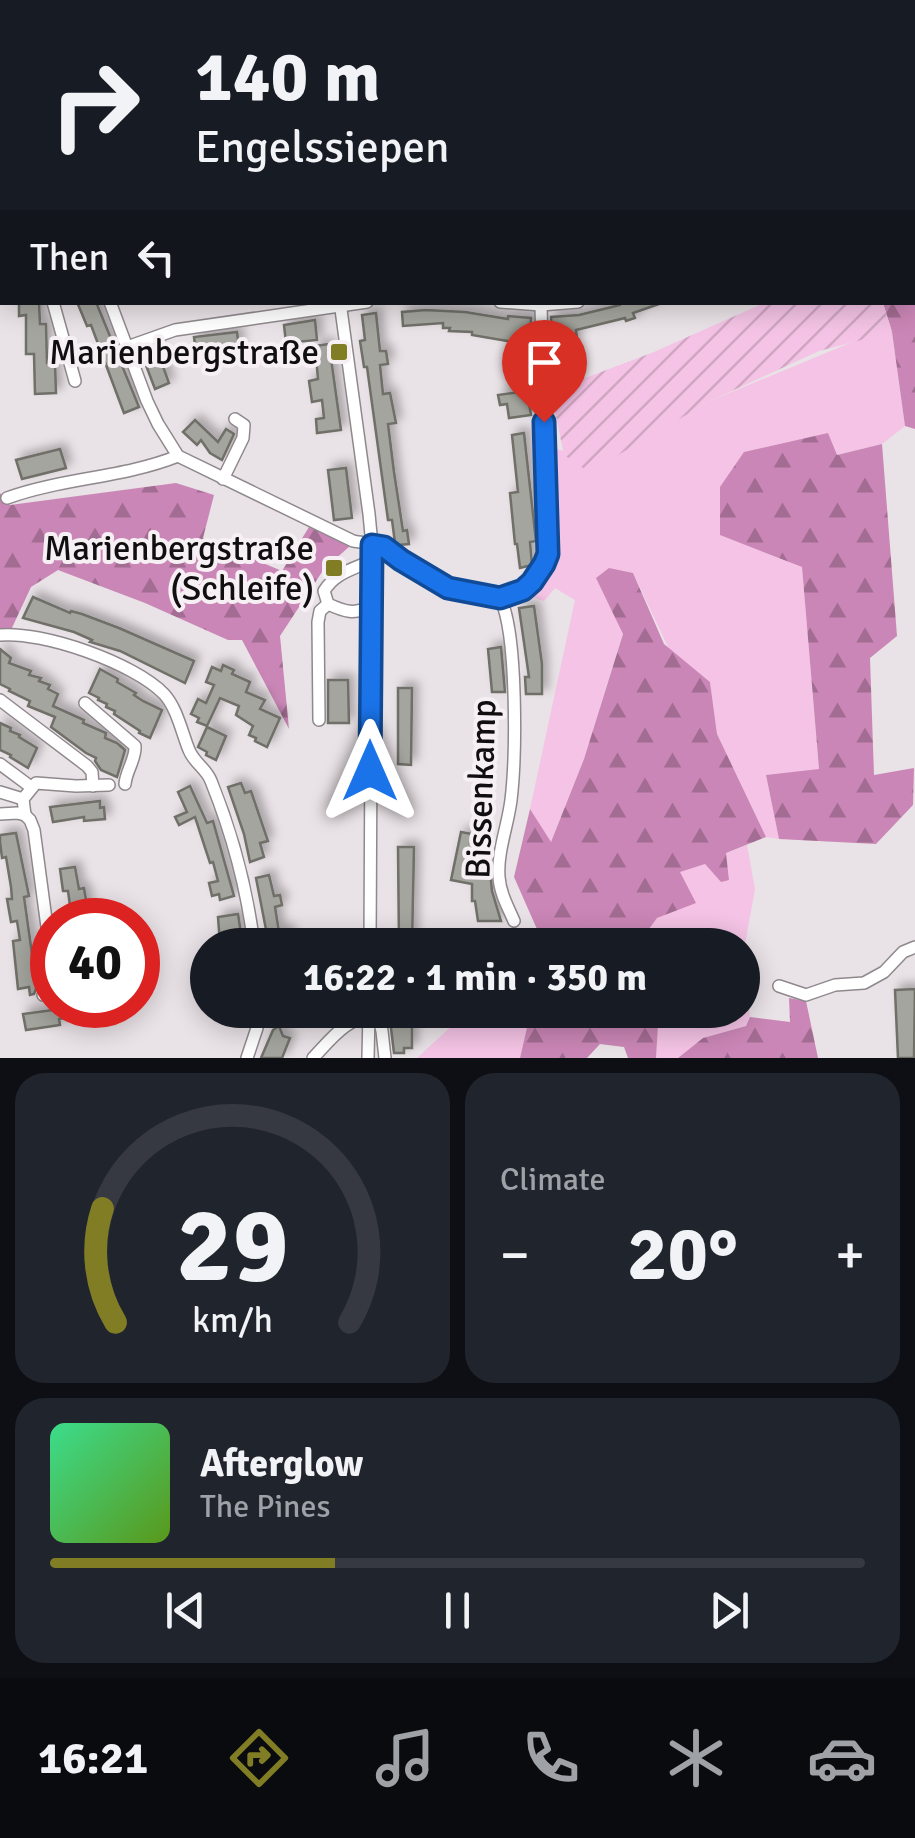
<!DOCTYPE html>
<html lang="en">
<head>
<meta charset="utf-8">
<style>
	:root { --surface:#171b24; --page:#20242c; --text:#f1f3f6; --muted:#9ea1a6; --line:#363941; --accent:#807d25 }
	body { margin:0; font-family:Signika,sans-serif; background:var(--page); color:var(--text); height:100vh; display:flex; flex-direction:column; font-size:38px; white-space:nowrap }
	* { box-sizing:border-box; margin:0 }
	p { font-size:32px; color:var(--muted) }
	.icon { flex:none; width:55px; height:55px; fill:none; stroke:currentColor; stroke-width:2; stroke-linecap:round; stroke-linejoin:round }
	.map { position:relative; height:1058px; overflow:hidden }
	.side { display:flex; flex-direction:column; gap:15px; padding:15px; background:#0d0f14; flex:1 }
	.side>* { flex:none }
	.banner { position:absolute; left:0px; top:0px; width:915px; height:305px; box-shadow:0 5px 25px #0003; background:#171b24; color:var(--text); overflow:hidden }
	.speed { position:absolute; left:30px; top:898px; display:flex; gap:20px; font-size:50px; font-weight:700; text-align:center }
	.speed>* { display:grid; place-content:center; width:130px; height:130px; border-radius:50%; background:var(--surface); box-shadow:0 5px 25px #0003; line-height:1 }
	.speed .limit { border:15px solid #d22; background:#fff; color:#111 }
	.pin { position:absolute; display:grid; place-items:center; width:85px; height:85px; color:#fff; margin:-102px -42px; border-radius:50% 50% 50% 0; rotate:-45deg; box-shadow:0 0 10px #0007 }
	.pin .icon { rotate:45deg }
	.me { position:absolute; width:110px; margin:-55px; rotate:0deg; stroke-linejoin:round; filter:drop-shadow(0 0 8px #0008) }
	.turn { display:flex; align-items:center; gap:35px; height:210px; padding:0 30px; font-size:45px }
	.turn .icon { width:130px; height:130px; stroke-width:2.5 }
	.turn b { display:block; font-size:70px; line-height:85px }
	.then { display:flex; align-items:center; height:95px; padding:0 30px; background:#0003; gap:20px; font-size:38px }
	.big { font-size:75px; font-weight:700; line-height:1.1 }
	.side .widget { flex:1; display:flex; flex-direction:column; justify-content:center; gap:15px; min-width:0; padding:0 35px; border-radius:30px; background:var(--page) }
	.side .dial { align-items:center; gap:0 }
	.dial svg { height:260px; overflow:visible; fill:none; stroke:var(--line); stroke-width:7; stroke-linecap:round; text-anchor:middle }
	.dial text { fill:var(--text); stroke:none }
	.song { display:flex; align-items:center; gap:30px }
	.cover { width:120px; height:120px; border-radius:15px; background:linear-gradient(135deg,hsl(150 70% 55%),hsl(90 70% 35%)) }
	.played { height:10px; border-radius:5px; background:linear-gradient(90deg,var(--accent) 35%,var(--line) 35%) }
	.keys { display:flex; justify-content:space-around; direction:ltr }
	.heat { display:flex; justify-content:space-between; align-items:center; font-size:55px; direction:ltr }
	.side .tiles { flex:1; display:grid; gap:15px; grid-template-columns:1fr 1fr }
	.widget:last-child { grid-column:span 2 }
	.trip { position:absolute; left:190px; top:928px; width:570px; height:100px; border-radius:50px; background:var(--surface); box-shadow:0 5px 25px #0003; font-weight:700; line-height:100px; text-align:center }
	.dock { display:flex; height:160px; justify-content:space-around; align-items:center; background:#090b0e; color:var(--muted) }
	.dock .icon { width:70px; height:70px }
	.dock .current { color:var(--accent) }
	.dock b { font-size:45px; color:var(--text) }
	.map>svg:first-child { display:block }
</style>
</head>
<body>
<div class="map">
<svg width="915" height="1058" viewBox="0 0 915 1058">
	<defs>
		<pattern id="forest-firs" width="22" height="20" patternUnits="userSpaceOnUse" patternTransform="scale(2.5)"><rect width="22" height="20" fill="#ca86b6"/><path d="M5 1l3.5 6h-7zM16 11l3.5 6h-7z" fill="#a36c92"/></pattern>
		<pattern id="garden-furrows" width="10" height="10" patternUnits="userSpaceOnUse" patternTransform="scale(2.5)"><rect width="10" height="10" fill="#f4c3e5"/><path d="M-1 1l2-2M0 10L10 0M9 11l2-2" fill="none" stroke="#d0a6c3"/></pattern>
		<filter id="shadow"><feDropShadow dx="5.5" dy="-5.5" stdDeviation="5" flood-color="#0004"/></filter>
	</defs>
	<rect width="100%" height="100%" fill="#e9e2e6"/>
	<g fill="#f4c3e5">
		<polygon points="892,332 905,426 882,444 837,455 721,535 802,567 819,770 766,775 779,839 766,837 717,734 710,682 669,649 633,573 597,578 623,633 584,759 550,844 530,809 575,600 555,588 544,601 528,596 530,587 550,550 548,447 564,451 565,455 589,471 710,401 862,338"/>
		<polygon points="747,845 755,889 743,955 742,945 646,945 640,940 657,918 679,872 705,864 721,882 729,879 726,853"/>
		<polygon points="743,957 750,1017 746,1026 703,1038 678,1058 656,1058 659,1010 742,1010"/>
		<polygon points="469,1010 531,1010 520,1058 417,1058"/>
	</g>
	<g fill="url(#forest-firs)">
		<polygon points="915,210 915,429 905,426 892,332 883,303 912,302 912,211"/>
		<polygon points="828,433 837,455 882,444 897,636 870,658 874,775 914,768 913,805 876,844 779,839 766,775 819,769 802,567 720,535 720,487 744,452"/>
		<polygon points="176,483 214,495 203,538 282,571 309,527 350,546 324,569 280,636 289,729 242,640 228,640 145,603 58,570 31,587 11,630 0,631 0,493 10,505"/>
		<polygon points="609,568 633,573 664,644 710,682 717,734 766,837 726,853 729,880 721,882 705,864 680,872 696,903 657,918 641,940 646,945 544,945 514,877 530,809 551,842 584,759 623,634 596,578"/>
		<polygon points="789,998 806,1001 818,1058 678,1058 703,1038 746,1026 750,1017 790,1022"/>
		<polygon points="531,1010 659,1010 656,1058 628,1058 624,1047 600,1044 587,1058 520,1058"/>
	</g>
	<polygon fill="url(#garden-furrows)" points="766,302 883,303 892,332 819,351 710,401 589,472 564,455 551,391 654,352"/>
	<g fill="#a5a59f" stroke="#6f6f69" stroke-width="2.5" filter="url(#shadow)">
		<polygon points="19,302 39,302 40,324 46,324 47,363 55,363 56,393 35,394 34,354 26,354 26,315 19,316"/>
		<polygon points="77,302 96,302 139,407 124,413 91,325 87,326"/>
		<polygon points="620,302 659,304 633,313 635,318 626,321 625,318 576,330 577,339 552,341 551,317 579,315 620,305"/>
		<polygon points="426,310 465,312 508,319 508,316 531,318 530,332 520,331 519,343 472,335 472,332 449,331 450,328 443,328 443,323 403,326 402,312"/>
		<polygon points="376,313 380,351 386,351 388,364 380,365 383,394 390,393 396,423 388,424 394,472 403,531 407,530 409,544 398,545 395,543 392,520 388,520 367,367 364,367 360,341 365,340 362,315"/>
		<polygon points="315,320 317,340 286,343 284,325"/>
		<polygon points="237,332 239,348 196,353 194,337"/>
		<polygon points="329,344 341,430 317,433 316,419 324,418 322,400 312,402 309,381 318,379 315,346"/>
		<polygon points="156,347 169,383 155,389 141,352"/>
		<polygon points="527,391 531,415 509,418 507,404 500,405 498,395"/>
		<polygon points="195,420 218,442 226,429 234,434 222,460 210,453 201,440 197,445 183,432"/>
		<polygon points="524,433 536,541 530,542 532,565 520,568 517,544 515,544 510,493 518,492 512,435"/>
		<polygon points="60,449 66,468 22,479 16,460"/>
		<polygon points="346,468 352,518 334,520 328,470"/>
		<polygon points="33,597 70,613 71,611 82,614 119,628 194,661 185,683 120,651 90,642 92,640 74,632 23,618"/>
		<polygon points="534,606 542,664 542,694 526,694 525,677 529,677 519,608"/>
		<polygon points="501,647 505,692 492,692 488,649"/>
		<polygon points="0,649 11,658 9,663 31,671 29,675 41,678 39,681 50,685 48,689 58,694 53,706 84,720 83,723 106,733 105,738 117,743 125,750 117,777 101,770 95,761 96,758 86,753 51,727 55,717 28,706 30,701 9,691 10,689 0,684"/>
		<polygon points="223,665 234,670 232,674 250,682 246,692 265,700 260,709 280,718 267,747 255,741 256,738 249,735 253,726 236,715 239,706 220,698 207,726 197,722 199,718 191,714 198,699 206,703 214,685 206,682 212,667 221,671"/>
		<polygon points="100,669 118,679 117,682 136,693 134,695 143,701 162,710 150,738 139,733 140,731 114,714 115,711 106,707 107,704 98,700 99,698 89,693"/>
		<polygon points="328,680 348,680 349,723 328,723"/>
		<polygon points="398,688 412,688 411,765 398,764"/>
		<polygon points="0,723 11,728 10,731 20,735 19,737 37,748 28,768 10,757 11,755 0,750"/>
		<polygon points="207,727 226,736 216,760 206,755 207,752 198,747"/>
		<polygon points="241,783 245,793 251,791 268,841 260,843 264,857 250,862 244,834 228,787"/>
		<polygon points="190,786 207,823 213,821 234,896 220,900 219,894 212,896 209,883 218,881 213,862 210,863 195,817 179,825 175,817 187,812 178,792"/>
		<polygon points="100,801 100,808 104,807 105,819 84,821 84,817 53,822 50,807"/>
		<polygon points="461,832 472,834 470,843 473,843 467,870 490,871 492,891 501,921 478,921 475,901 472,901 472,884 451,880"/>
		<polygon points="16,833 29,896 24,897 33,961 38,961 41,983 38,984 34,994 30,995 29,987 18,989 13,941 20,940 17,921 11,922 7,899 12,899 11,887 6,857 2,858 0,842 0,835"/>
		<polygon points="398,847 414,847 412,945 399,945"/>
		<polygon points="75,867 79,889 84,888 86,900 87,911 80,912 82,920 72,920 68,891 63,891 60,869"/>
		<polygon points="269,875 274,896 280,895 282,905 275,907 279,932 288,930 290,945 269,945 256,878"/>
		<polygon points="238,914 242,940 220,944 218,917"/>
		<polygon points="915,989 914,1058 898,1058 895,990"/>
		<polygon points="90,1005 100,1005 102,1019 79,1022 78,1016 59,1019 60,1025 26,1030 23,1014"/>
		<polygon points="395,1018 412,1018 412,1048 404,1048 404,1053 394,1053 390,1020 395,1020"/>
		<polygon points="279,1026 283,1036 290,1038 282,1058 261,1058 273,1030"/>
	</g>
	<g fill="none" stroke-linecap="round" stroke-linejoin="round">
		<g stroke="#8f898d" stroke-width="14">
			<g id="minor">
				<polyline points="19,0 19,2"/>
				<polyline points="291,0 291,2"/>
				<polyline points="893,0 897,2"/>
				<polyline points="843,2 845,0"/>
				<polyline points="912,11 915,13"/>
				<polyline points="912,129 915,128"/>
				<polyline points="53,302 75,381"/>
				<path d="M 110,302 L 147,401 L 158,424 L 178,456 L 353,541 C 362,543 376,543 384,547 C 391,550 397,557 403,561 C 414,569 425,576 437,583 C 476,605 533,604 547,554 L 541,305"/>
				<polyline points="340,302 369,514 372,545 370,945"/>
				<polyline points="500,302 541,305 578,302"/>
				<polyline points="127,347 175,330 367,302"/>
				<polyline points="223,479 243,438 244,425 235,419"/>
				<path d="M 7,498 C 62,478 123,478 178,456"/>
				<path d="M 500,598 C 518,633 516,758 511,800 C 508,825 497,852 499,877 C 500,893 508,907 514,921"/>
				<path d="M 328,604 L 324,591 C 335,573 353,569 371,561"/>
				<path d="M 328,604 C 343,611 356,616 371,605"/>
				<path d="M 0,635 C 43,631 134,663 164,694 C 177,708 182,733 189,750 C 194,763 206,768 211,781 C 232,833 247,889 254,945"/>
				<polyline points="0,700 87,766 92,772 93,786"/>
				<path d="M 85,703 L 135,746 C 136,759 126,771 125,784"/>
				<polyline points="319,720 318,622 320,611 328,604"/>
				<polyline points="0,764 31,787"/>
				<polyline points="0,792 23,799"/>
				<polyline points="0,814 17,813 25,815 23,799 36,783 76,786 109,785"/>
				<polyline points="25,815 30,820 34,830 52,964"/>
				<polyline points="779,986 806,995 835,985 864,983 884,972 903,952 915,947"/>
				<polyline points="43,995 52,994"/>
				<polyline points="247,1058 257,1028 259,1010"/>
				<path d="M 313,1058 C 331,1039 349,1014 378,1016 L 382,1031 L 385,1058"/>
				<polyline points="368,1058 369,1012"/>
			</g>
		</g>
		<use href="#minor" stroke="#fff" stroke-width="11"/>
	</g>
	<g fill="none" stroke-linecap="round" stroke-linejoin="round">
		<g stroke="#114b97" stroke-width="25">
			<polyline id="route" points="370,771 372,545 384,547 401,560 448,588 500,598 523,590 532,582 544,564 548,554 544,422"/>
		</g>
		<use href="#route" stroke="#1a73e8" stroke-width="18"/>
	</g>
	<g fill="#807d25" stroke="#f6eff4" stroke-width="4">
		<rect x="329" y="342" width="20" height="20" rx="5"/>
		<rect x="324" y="558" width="20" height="20" rx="5"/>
	</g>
	<g text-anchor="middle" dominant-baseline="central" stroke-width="8" stroke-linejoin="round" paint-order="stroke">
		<g font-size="35" fill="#100e0f" stroke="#f6eff4" text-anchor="end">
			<text x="319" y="352">Marienbergstraße</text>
			<text x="314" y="548">Marienbergstraße<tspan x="314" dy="40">(Schleife)</tspan></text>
		</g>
		<g font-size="35" fill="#100e0f" stroke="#f6eff4">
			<text transform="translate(481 789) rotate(-88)">Bissenkamp</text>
		</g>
	</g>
</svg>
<div class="speed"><div class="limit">40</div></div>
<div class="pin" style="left:544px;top:422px;background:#d93025"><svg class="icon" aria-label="arrive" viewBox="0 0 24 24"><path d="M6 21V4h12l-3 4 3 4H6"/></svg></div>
<svg class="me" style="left:370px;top:771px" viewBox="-20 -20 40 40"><path d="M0-17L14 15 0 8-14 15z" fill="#1a73e8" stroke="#fff" stroke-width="4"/></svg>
<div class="trip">16:22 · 1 min · 350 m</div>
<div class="banner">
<div class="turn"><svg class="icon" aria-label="right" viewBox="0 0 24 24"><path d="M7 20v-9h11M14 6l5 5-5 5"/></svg><div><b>140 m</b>Engelssiepen</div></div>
<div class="then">Then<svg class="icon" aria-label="left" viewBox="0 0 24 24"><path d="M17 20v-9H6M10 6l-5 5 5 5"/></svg></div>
</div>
</div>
<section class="side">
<div class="tiles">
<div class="widget dial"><svg viewBox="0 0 100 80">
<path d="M14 69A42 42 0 1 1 86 69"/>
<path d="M14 69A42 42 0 0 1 10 34" stroke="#807d25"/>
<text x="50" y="56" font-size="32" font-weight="700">29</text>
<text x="50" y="72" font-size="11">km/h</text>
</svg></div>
<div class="widget"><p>Climate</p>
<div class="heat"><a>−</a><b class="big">20°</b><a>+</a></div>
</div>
<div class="widget">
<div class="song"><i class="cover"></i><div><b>Afterglow</b><p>The Pines</p></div></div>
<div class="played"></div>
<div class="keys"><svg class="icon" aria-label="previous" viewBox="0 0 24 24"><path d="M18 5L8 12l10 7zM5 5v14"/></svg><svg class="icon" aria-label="pause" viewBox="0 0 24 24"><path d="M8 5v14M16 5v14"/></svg><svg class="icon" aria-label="next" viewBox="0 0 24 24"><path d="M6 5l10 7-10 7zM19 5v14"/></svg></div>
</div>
</div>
</section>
<nav class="dock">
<b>16:21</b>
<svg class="icon current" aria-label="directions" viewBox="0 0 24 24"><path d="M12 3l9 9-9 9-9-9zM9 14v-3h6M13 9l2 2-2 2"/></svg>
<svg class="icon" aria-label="music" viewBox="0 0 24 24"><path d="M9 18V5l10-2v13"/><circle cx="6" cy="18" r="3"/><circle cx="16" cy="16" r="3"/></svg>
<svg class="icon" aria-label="phone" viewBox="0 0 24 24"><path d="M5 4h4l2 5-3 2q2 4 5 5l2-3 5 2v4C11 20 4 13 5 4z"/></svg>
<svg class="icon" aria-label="climate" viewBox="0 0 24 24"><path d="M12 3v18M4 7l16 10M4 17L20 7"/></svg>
<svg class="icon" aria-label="car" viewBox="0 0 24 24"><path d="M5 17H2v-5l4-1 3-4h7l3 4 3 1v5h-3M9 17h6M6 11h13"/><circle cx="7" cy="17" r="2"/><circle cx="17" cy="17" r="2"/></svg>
</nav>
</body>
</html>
